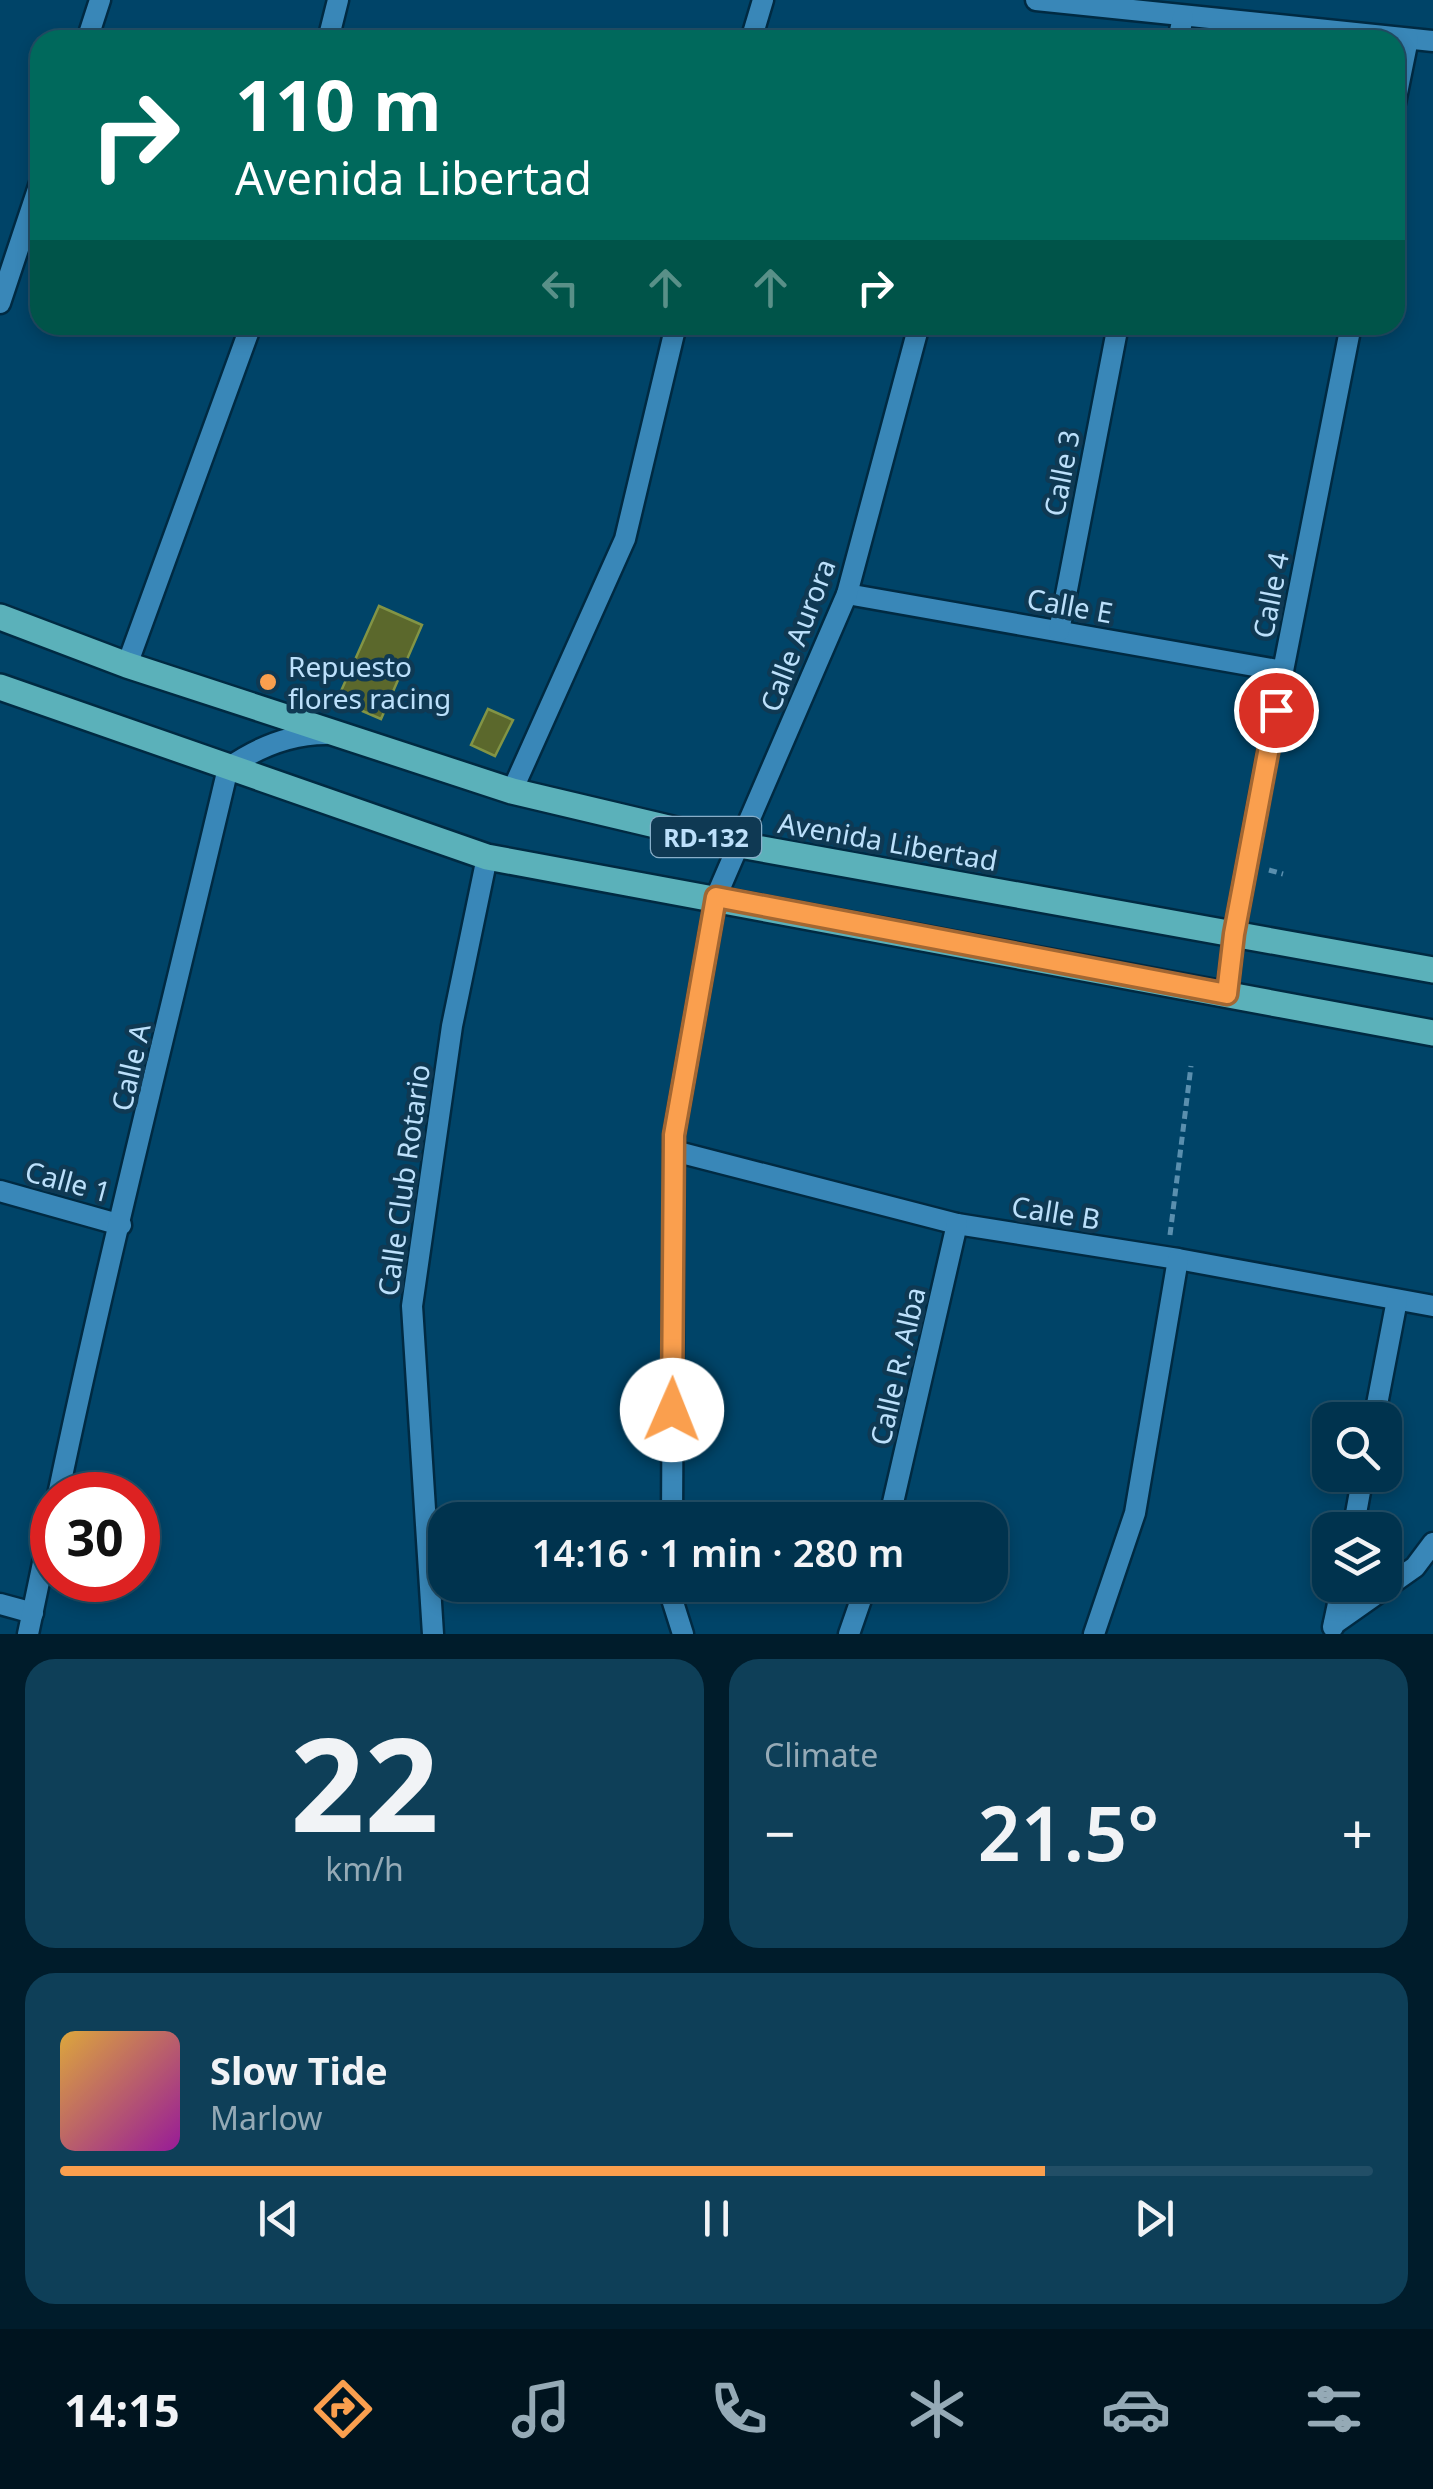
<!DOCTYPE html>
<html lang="en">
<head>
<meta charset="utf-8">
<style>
	:root { --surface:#00334e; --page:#0e3f58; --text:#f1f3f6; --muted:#95aab6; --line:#224e66; --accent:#fa9f4e }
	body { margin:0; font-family:"Noto Sans",sans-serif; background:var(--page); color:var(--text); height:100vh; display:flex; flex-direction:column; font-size:38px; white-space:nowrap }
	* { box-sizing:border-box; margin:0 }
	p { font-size:32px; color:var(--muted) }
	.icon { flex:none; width:55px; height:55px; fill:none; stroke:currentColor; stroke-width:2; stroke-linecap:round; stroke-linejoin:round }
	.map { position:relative; height:1634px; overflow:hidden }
	.sheet { display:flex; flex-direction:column; gap:25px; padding:25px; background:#001c2b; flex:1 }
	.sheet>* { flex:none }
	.top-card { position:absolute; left:30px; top:30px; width:1375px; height:305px; border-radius:30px; box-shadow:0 5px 15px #0003,0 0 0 2px var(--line); background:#00695c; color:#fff; overflow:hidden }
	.controls { position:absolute; left:1312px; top:1402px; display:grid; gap:20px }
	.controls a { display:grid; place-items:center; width:90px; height:90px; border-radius:20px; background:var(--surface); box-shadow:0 5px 15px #0003,0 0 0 2px var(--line); font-size:50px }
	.speed { position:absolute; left:30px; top:1472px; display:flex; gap:20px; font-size:50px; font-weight:700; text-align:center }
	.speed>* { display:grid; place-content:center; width:130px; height:130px; border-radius:50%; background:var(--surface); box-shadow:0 5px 15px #0003,0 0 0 2px var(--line); line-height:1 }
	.speed .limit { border:15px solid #d22; background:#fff; color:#111 }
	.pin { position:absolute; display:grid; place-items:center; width:85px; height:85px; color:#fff; margin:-42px; border:5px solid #fff; border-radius:50%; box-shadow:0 2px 10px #0007 }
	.me { position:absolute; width:110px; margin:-55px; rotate:1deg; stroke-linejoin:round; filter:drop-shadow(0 0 8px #0008) }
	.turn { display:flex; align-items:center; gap:35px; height:210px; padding:0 40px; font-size:45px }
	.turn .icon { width:130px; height:130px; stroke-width:2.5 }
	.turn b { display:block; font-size:70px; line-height:85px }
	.lanes { display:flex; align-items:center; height:95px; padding:0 40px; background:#0003; justify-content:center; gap:50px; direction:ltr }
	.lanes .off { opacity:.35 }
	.big { font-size:75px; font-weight:600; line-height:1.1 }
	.sheet .widget { flex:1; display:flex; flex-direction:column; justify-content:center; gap:15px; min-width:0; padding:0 35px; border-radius:30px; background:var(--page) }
	.sheet .dial { align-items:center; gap:0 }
	.dial b { font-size:130px; line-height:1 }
	.song { display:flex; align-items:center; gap:30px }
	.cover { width:120px; height:120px; border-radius:15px; background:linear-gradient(135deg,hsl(40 70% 55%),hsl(300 70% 35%)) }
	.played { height:10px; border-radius:5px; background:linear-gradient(90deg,var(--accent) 75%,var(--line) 75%) }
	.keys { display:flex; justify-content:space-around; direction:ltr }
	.heat { display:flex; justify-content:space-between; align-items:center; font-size:55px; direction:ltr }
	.sheet .tiles { flex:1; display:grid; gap:25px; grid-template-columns:1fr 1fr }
	.widget:last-child { grid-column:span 2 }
	.trip { position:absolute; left:428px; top:1502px; width:580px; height:100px; border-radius:30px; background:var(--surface); box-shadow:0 5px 15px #0003,0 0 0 2px var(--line); font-weight:600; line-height:100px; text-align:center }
	.tab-bar { display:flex; height:160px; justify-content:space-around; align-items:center; background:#00141f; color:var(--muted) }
	.tab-bar .icon { width:70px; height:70px }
	.tab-bar .active { color:var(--accent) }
	.tab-bar b { font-size:45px; color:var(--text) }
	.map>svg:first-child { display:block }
</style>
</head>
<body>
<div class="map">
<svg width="1433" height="1634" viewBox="0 0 1433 1634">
	<rect width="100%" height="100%" fill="#004468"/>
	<g fill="#5b682c" stroke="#829445" stroke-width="2.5">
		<polygon points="379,606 422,625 381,719 337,700"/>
		<polygon points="488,709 513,720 495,756 471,745"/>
	</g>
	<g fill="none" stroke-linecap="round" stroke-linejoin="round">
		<g stroke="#002a42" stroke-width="25">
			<g id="minor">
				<polyline points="1036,0 1433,41"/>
				<polyline points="87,40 100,0"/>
				<polyline points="328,40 338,0"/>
				<polyline points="751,40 763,0"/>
				<polyline points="1178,40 1183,17"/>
				<polyline points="1395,103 1408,39"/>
				<polyline points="0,303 40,183"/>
				<polyline points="847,594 1283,671"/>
				<polyline points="1059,631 1118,325"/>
				<polyline points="127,665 251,325"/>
				<polyline points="512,791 625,539 676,325"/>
				<polyline points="1227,994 1234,934 1283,671 1351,325"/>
				<polyline points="674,1151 957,1224 1178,1259 1433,1306"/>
				<polyline points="0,1191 121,1225"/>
				<polyline points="1374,1420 1397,1300"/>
				<path d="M 58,1495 C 109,1252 171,1010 228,768 C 258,747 289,734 326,734"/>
				<polyline points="672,1520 674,1135 716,897 847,594 919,325"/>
				<polyline points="889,1520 957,1224"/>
				<polyline points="1353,1530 1363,1475"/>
				<polyline points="671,1585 671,1596 683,1634"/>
				<polyline points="0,1604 33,1613"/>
				<polyline points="1334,1624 1415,1567 1433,1543"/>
				<polyline points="1333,1627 1342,1585"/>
				<polyline points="28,1634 52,1520"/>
				<polyline points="433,1634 412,1306 452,1026 487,857"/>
				<polyline points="849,1634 866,1585"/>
				<polyline points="1094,1634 1135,1513 1178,1259"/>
			</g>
		</g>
		<g stroke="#002a42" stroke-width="30">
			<g id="primary">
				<polyline points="0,617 127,665 512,791 740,845 1433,970"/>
				<polyline points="0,687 487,857 1433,1033"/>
			</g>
		</g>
		<g stroke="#5a8fae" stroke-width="5" stroke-dasharray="8 5" stroke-linecap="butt">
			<polyline points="1269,870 1283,874"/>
			<polyline points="1170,1235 1191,1066"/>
		</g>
		<use href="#minor" stroke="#3987b8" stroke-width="20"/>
		<use href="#primary" stroke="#5bb1ba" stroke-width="25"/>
	</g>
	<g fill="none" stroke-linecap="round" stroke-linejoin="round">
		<g stroke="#a26733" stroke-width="25">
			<polyline id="route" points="672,1410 674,1135 716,897 1227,994 1234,934 1276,710"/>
		</g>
		<use href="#route" stroke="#fa9f4e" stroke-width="18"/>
	</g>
	<circle fill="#fa9f4e" stroke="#0f3953" stroke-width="4" cx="268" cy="682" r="10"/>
	<g text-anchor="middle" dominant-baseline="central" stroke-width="9" stroke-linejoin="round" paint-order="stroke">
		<rect fill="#0f3953" stroke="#88aec9" stroke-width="2.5" x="651" y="817" width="110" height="40" rx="8"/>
		<g font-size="25" font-weight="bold" fill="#bce0fb">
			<text x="706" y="837">RD-132</text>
		</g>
		<g font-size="28" fill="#bce0fb" stroke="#0f3953">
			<text transform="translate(1061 473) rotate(-79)">Calle 3</text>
			<text transform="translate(1270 595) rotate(-79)">Calle 4</text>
			<text transform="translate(1070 605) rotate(10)">Calle E</text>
			<text transform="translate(797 635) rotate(-69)">Calle Aurora</text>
			<text transform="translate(888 841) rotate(10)">Avenida Libertad</text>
			<text transform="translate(130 1067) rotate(-77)">Calle A</text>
			<text transform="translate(403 1180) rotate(-82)">Calle Club Rotario</text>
			<text transform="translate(68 1181) rotate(15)">Calle 1</text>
			<text transform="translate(1056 1212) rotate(9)">Calle B</text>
			<text transform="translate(897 1366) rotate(-77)">Calle R. Alba</text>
		</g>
		<g font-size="28" fill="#bce0fb" stroke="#0f3953" text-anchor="start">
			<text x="288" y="666">Repuesto<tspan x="288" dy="32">flores racing</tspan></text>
		</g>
	</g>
</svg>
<div class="controls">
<a><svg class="icon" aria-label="search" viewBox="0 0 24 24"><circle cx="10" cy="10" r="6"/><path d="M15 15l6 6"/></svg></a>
<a><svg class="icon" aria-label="layers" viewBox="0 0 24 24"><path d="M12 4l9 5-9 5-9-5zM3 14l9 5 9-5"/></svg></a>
</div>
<div class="speed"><div class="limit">30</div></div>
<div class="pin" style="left:1276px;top:710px;background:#d93025"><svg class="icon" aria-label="arrive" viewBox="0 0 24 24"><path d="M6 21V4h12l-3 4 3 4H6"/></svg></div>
<svg class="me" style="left:672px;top:1410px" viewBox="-20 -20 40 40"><circle r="19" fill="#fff"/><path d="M0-13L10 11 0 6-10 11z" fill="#fa9f4e"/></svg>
<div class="trip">14:16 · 1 min · 280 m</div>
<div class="top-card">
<div class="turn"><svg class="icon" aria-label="right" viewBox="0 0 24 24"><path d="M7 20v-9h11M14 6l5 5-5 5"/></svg><div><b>110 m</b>Avenida Libertad</div></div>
<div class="lanes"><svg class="icon off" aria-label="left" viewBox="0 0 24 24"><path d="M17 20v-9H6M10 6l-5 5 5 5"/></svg><svg class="icon off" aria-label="ahead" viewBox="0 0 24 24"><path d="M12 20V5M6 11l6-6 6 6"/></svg><svg class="icon off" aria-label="ahead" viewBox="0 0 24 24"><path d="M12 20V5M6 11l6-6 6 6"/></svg><svg class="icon" aria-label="right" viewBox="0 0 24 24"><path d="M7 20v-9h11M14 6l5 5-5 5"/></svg></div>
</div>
</div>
<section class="sheet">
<div class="tiles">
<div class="widget dial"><b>22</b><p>km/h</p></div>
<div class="widget"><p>Climate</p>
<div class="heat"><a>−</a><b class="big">21.5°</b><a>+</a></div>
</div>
<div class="widget">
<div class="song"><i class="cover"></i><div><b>Slow Tide</b><p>Marlow</p></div></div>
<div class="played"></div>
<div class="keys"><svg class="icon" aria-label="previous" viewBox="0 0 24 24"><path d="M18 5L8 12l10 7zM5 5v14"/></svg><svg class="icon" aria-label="pause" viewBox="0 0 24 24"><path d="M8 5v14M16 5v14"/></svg><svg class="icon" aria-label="next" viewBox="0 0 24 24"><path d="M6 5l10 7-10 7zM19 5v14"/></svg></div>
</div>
</div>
</section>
<nav class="tab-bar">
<b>14:15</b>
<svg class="icon active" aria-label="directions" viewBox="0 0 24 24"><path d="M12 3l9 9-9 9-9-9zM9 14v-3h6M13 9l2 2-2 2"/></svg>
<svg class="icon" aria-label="music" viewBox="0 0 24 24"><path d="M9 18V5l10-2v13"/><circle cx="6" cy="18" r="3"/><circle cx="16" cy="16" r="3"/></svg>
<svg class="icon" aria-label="phone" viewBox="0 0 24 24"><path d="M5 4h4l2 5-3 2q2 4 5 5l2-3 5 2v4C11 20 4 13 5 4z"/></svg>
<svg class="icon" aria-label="climate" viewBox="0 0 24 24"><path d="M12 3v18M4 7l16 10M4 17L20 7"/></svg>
<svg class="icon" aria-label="car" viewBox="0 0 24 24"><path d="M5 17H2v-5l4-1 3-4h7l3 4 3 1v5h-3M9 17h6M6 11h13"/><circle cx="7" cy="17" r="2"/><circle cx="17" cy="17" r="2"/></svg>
<svg class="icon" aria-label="filters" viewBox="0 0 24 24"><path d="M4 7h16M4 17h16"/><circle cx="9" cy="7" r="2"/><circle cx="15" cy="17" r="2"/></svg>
</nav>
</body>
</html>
